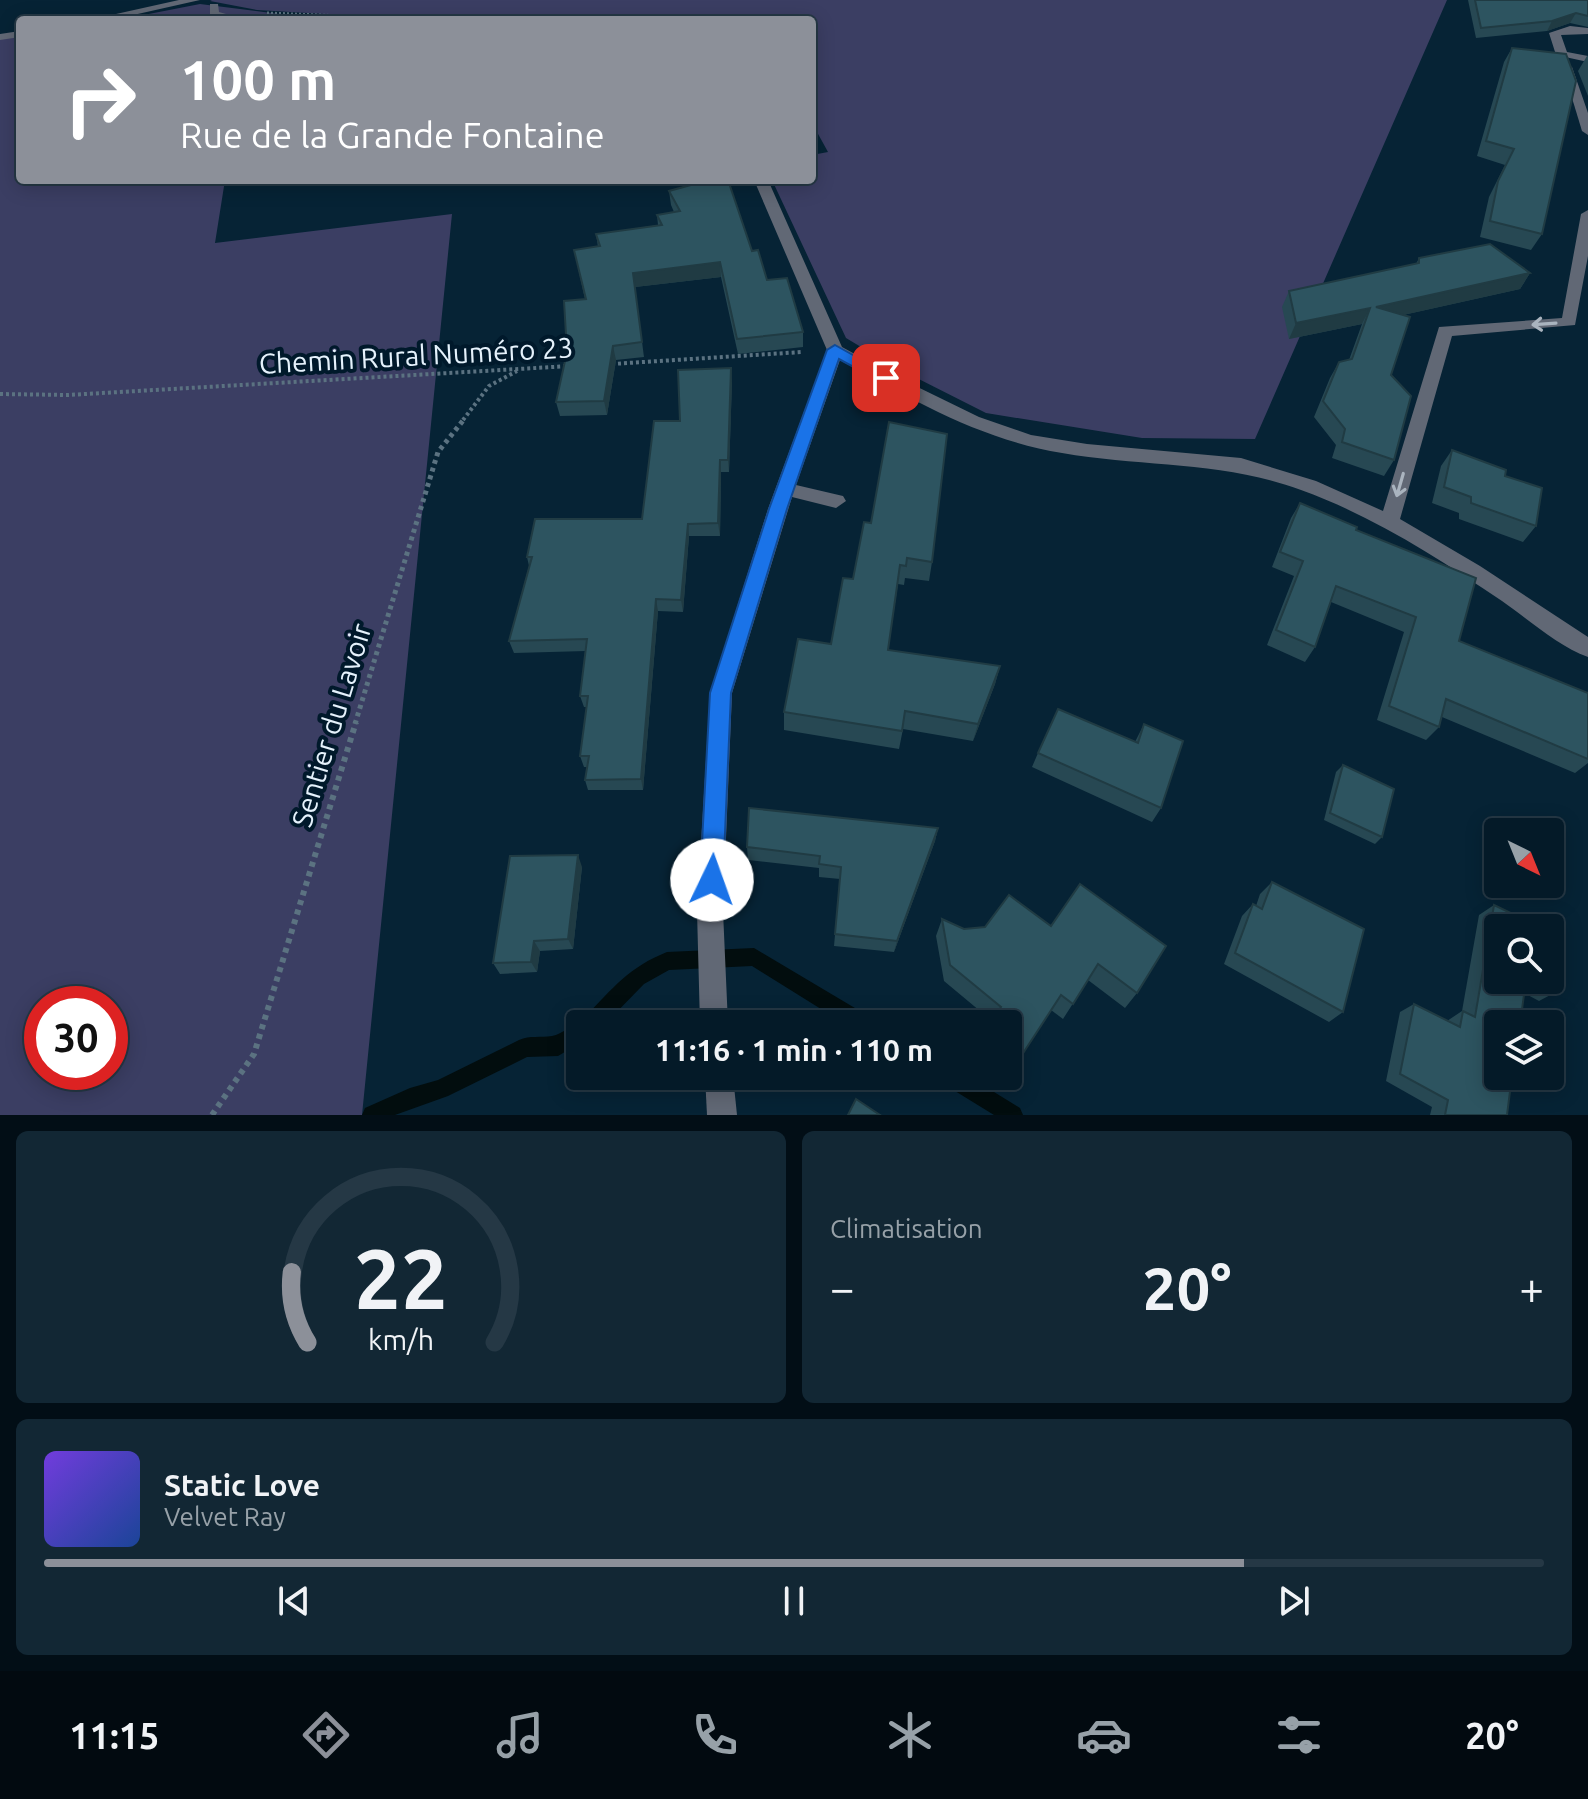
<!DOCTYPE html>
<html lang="fr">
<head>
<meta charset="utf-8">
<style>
	:root { --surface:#041a28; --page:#122734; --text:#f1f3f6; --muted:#97a1a8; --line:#253845; --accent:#8c9099 }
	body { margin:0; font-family:Ubuntu,sans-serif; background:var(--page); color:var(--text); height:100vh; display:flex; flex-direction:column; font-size:30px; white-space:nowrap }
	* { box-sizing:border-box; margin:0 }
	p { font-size:26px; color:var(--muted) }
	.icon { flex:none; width:44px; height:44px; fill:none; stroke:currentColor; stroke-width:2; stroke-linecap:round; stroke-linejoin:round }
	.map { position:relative; height:1115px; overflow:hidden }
	.sheet { display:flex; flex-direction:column; gap:16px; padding:16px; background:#020e16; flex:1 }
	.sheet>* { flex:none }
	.banner { position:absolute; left:16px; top:16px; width:800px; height:168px; border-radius:8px; box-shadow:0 4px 20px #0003,0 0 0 2px var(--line); background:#8c9099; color:#fff; overflow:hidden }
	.needle { width:52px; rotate:137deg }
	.tools { position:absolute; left:1484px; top:818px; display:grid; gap:16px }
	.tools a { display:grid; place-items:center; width:80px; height:80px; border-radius:8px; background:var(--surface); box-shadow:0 4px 20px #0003,0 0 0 2px var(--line); font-size:40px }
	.speed { position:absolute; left:24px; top:986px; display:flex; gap:16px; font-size:40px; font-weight:700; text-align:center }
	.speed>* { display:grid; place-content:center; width:104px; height:104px; border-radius:50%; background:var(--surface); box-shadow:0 4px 20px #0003,0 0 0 2px var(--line); line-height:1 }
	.speed .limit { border:12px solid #d22; background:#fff; color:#111 }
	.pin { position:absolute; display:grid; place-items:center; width:68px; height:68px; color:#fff; margin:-34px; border-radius:16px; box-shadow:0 4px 12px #0006 }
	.me { position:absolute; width:88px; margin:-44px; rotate:3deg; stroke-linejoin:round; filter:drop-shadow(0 0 6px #0008) }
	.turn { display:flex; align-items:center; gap:28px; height:168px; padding:0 32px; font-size:36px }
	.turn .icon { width:104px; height:104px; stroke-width:2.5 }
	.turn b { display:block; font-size:56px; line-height:68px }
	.big { font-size:60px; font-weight:700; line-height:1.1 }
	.sheet .card { flex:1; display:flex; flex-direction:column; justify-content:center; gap:12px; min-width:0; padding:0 28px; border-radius:12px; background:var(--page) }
	.sheet .dial { align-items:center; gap:0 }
	.dial svg { height:208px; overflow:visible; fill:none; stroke:var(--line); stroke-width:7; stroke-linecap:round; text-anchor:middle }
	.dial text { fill:var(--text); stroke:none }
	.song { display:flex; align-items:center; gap:24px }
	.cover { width:96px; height:96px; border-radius:12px; background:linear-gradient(135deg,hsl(260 70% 55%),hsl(220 70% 35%)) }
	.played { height:8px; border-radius:4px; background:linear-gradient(90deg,var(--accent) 80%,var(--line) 80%) }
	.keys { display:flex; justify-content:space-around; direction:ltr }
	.heat { display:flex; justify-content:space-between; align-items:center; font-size:44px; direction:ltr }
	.sheet .tiles { flex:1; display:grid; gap:16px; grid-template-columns:1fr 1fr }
	.card:last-child { grid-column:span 2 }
	.trip { position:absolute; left:566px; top:1010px; width:456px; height:80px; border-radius:8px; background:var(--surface); box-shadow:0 4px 20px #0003,0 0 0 2px var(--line); font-weight:700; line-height:80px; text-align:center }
	.tab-bar { display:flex; height:128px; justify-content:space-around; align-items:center; background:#020a10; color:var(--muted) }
	.tab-bar .icon { width:56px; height:56px }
	.tab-bar .active { color:var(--accent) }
	.tab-bar b { font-size:36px; color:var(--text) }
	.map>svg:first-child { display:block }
</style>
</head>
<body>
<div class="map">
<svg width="1588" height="1115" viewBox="0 0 1588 1115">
	<rect width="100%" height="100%" fill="#062335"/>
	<g fill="#3b3e63" fill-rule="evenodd">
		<polygon points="212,0 1447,0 1255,439 1142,438 986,413 891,365 846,338 772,180 812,180 812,155 828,152 812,123 812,20 324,14 257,10 210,1"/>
		<polygon points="200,4 318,19 118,20"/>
		<path d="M 20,36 L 20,180 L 225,180 L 215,243 L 452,214 L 362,1115 L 0,1115 L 0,38 ZM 42,1004 L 110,1004 L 110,1072 L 42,1072 Z"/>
	</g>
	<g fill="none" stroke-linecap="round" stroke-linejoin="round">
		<g fill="#020d0e" fill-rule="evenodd">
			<path d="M 754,948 L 870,1017 L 873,1024 L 845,1024 L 752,966 L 669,970 L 644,984 L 605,1024 L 580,1024 L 580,1043 L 558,1056 L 527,1057 L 448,1096 L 395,1115 L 362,1115 L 365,1108 L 410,1088 L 438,1080 L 519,1040 C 530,1035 541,1038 552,1036 C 563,1034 571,1024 583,1023 L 585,1017 C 613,988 629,967 667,952 Z"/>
			<polygon points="939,1076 968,1076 1020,1108 1023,1115 994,1115 942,1083"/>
		</g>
		<g stroke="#5b7281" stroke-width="3" stroke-dasharray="2 2" stroke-linecap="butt">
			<polyline points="267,13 345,16"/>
			<polyline points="399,17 526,20"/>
		</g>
		<g stroke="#5b7281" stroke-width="4" stroke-dasharray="3 3" stroke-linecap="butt">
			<polyline points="612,364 802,352"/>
			<polyline points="0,394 68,395 570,366"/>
			<polyline points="463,420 489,386 517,371"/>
		</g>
		<polyline stroke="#5b7281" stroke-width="5" stroke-dasharray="4 4" stroke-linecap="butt" points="355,724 438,452 465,418"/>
		<polyline stroke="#5b7281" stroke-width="6" stroke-dasharray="5 5" stroke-linecap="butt" points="212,1115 254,1054 356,722"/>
		<g fill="#616875" fill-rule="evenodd">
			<polygon points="179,0 200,0 111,20 89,20"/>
			<polygon points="210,4 218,4 219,12 247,20 210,16"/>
			<polygon points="372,14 377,17 375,20 365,20"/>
			<polygon points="1570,26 1588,28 1588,34 1561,35 1567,52 1588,56 1588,62 1556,55 1549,33"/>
			<polygon points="20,31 20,37 0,40 0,34"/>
			<polygon points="1562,65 1572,67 1588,113 1588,135 1582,131"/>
			<path d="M 754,180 L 768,180 L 842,347 L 895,376 L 979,417 L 1031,435 L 1087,444 L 1241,458 L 1316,481 L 1383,511 L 1439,327 L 1562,318 L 1581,214 L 1588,210 L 1588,256 L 1575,325 L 1452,336 L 1400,519 L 1480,566 L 1588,637 L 1588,657 C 1558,646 1528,619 1502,601 C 1438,558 1373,516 1301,490 C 1223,461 1143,467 1062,453 C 981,440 911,399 840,360 L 796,485 L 843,496 L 846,501 L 836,508 L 792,497 L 732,693 L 723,911 L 728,1024 L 700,1024 L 697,911 L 710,693 L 768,509 L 827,350 Z"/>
			<polygon points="705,1076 733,1076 737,1115 707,1115"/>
		</g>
	</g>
	<g fill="#274853">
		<polygon points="1468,0 1588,0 1588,27 1570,23 1547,31 1476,38"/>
		<polygon points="1512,48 1542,234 1531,250 1480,237 1489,197 1505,165 1477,156 1504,62"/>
		<polygon points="1587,56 1588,56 1588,96 1578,71"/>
		<polygon points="669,191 752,251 767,280 803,332 803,347 738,354 721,277 635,287 644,357 616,360 607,415 560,416 556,402 585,299 574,250 598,247 596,234 658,225 657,215 674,212 671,205"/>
		<polygon points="1419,258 1530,273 1520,289 1403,315 1391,375 1394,460 1384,476 1332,458 1336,445 1314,417 1330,378 1339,362 1349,360 1362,324 1289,339 1282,307 1289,291 1416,264"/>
		<polygon points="732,381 729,472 721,472 720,536 689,536 683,612 658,611 643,790 588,790 585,780 587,767 584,767 580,756 587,707 584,707 580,696 586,651 514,653 509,641 529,566 527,557 642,519"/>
		<polygon points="1452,450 1505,476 1536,526 1523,542 1459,519 1459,513 1432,503 1441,466"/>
		<polygon points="1300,503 1356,530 1459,641 1588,693 1588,763 1575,773 1442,717 1439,727 1426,740 1377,720 1404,632 1331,602 1315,647 1305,662 1267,645 1294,576 1272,567 1291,518"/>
		<polygon points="864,522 932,562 929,581 905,578 904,585 898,584 888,650 1000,666 995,684 973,741 903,729 899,749 784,730 784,712 831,644 853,579"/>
		<polygon points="1144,724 1161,808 1152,822 1032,767 1038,753 1135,742"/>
		<polygon points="1343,765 1382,837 1375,844 1324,820 1336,772"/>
		<polygon points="938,828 935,841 894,952 834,946 840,879 819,877 819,868 748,860 747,847"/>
		<polygon points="582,867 573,949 540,951 537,972 500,974 493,963"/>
		<polygon points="1272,882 1343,1012 1329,1022 1224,964 1242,916 1253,904 1256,906 1260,894"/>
		<polygon points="1009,895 1137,993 1125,1008 1088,980 1063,1019 1051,1010 1008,1076 1008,1024 992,1021 944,981 936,936 942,919 964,929 985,927"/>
		<polygon points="1494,905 1498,980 1550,980 1556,992 1539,1001 1524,993 1507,1115 1430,1115 1432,1107 1386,1081 1400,1012 1414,1004 1447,1021 1462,1011 1479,915"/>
	</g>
	<g fill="#203b43">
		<polygon points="1576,13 1570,23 1547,31 1552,21"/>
		<polygon points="720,262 721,277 635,287 644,357 633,273"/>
		<polygon points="1530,273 1520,289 1367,323 1376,307"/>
		<polygon points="1370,308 1362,324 1289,339 1296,323"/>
		<polygon points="613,346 616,360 607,415 604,401"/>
		<polygon points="731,368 732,381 729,472 728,460"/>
		<polygon points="720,460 721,472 720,536 718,523"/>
		<polygon points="688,524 689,536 683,612 681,600"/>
		<polygon points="656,599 658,611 643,790 641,779"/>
		<polygon points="1000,666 995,684 973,741 978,724"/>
		<polygon points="938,828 935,841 894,952 897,941"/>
		<polygon points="578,855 582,867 573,949 568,939"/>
		<polygon points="534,941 540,951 537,972 531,962"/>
	</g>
	<g fill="#2d5460" stroke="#203b43" stroke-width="2">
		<polygon points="1475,0 1588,0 1588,16 1576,13 1552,21 1481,28"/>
		<polygon points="1512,48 1566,54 1576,81 1542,234 1490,221 1498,181 1514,149 1486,141"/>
		<polygon points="709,180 728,180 752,251 758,250 767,280 787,278 803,332 737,339 720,262 633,273 642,342 613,346 604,401 556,402 567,352 564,301 586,299 574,250 600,246 596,234 662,225 657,215 680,211 669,191"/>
		<polygon points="1490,244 1530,273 1376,307 1410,317 1391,375 1411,396 1394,460 1342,442 1345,429 1323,401 1339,362 1352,359 1370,308 1296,323 1289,291 1419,263 1419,258"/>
		<polygon points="731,368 728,460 720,460 718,523 688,524 681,600 656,599 641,779 585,780 589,756 580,756 588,696 580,696 587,639 509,641 532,557 527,557 535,519 642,519 654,421 680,421 678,370"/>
		<polygon points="889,422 947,434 932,562 907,558 906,566 900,565 888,650 1000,666 978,724 905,711 902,731 784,712 798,639 831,644 843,578 853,579 864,522 871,523"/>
		<polygon points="1452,450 1506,470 1505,476 1542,488 1536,526 1471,503 1471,497 1444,487"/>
		<polygon points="1300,503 1357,527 1356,530 1476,578 1459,641 1588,693 1588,759 1446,699 1439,727 1389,706 1416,617 1336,586 1315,647 1276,630 1303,561 1280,552"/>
		<polygon points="1058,709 1138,743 1144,724 1183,741 1161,808 1038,753"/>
		<polygon points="1343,765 1394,789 1382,837 1330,813"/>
		<polygon points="749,808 938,828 897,941 835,934 841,867 819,864 820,856 747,847"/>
		<polygon points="578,855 568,939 534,941 531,962 493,963 510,856"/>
		<polygon points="1272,882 1364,929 1343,1012 1235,953 1253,904 1262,909"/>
		<polygon points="1080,884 1166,946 1137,993 1098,964 1073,1004 1061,995 1016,1064 1008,1057 1008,1024 990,1024 1001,1007 950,965 942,919 964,929 985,927 1009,895 1051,926"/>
		<polygon points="1494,905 1542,928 1498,928 1498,980 1526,980 1520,1024 1498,1024 1498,1076 1512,1076 1507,1115 1445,1115 1448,1100 1400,1074 1414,1004 1460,1027 1463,1011 1475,1017"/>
		<polygon points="1550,932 1563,938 1556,992 1533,980 1550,980"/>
		<polygon points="856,1099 880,1115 848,1115"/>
	</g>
	<defs><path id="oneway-shaft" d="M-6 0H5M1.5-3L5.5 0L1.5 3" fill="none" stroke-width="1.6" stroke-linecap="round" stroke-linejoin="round" transform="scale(2)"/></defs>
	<g stroke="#aab4bf">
		<use href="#oneway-shaft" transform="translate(1544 324) rotate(176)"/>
		<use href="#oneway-shaft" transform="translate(1400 485) rotate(106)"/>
	</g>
	<polygon fill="#1a73e8" stroke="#114b97" stroke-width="2" points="835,345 894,378 886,383 881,382 839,359 787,509 731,693 723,880 720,888 712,891 704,888 700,880 710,693 769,509 827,350"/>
	<g text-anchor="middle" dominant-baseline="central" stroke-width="8" stroke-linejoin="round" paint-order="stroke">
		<g font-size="28" fill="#e5f2fc" stroke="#00192b">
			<text transform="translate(416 355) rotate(-3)">Chemin Rural Numéro 23</text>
			<text transform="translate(331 725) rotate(-73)">Sentier du Lavoir</text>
		</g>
	</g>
</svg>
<div class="tools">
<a><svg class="needle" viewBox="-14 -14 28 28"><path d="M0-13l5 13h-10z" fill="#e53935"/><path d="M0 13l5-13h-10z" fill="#97a1a8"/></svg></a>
<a><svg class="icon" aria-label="search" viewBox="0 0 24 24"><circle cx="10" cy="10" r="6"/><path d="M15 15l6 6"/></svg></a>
<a><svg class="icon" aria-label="layers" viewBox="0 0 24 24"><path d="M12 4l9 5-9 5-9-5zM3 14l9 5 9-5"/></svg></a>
</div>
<div class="speed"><div class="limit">30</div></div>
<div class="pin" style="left:886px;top:378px;background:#d93025"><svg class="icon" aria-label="arrive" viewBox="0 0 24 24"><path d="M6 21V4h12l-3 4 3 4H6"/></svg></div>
<svg class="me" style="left:712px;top:880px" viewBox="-20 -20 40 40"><circle r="19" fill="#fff"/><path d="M0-13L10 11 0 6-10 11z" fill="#1a73e8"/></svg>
<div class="trip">11:16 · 1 min · 110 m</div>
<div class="banner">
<div class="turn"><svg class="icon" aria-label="right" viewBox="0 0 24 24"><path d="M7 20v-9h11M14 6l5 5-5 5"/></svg><div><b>100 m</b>Rue de la Grande Fontaine</div></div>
</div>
</div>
<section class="sheet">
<div class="tiles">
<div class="card dial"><svg viewBox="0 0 100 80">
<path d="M14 69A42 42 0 1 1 86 69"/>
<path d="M14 69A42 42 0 0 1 8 42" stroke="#8c9099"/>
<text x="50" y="56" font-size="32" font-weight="700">22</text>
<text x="50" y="72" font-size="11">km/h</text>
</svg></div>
<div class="card"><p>Climatisation</p>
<div class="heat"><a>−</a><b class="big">20°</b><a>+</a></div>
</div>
<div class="card">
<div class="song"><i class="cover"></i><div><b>Static Love</b><p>Velvet Ray</p></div></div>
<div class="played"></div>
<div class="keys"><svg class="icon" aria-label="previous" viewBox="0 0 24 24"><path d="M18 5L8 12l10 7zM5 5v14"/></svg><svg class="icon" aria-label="pause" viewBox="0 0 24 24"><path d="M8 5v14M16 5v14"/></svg><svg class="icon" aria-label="next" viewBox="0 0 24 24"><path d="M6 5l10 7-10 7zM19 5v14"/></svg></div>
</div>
</div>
</section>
<nav class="tab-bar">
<b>11:15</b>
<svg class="icon active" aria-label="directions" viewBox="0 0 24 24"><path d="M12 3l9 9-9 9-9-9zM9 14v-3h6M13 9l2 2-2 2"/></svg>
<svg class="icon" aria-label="music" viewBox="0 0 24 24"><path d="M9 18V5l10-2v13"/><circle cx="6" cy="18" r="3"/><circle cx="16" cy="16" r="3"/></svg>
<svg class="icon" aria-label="phone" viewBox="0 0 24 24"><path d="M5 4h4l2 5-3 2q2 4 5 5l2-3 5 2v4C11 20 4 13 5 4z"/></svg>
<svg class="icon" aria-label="climate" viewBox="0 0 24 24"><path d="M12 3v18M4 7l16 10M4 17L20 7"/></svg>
<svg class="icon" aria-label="car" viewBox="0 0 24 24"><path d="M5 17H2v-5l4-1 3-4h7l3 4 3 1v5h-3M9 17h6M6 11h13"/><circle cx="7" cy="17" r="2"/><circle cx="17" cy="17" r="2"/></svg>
<svg class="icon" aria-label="filters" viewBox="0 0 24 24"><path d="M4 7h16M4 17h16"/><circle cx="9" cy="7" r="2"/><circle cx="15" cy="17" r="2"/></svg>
<b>20°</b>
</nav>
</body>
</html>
